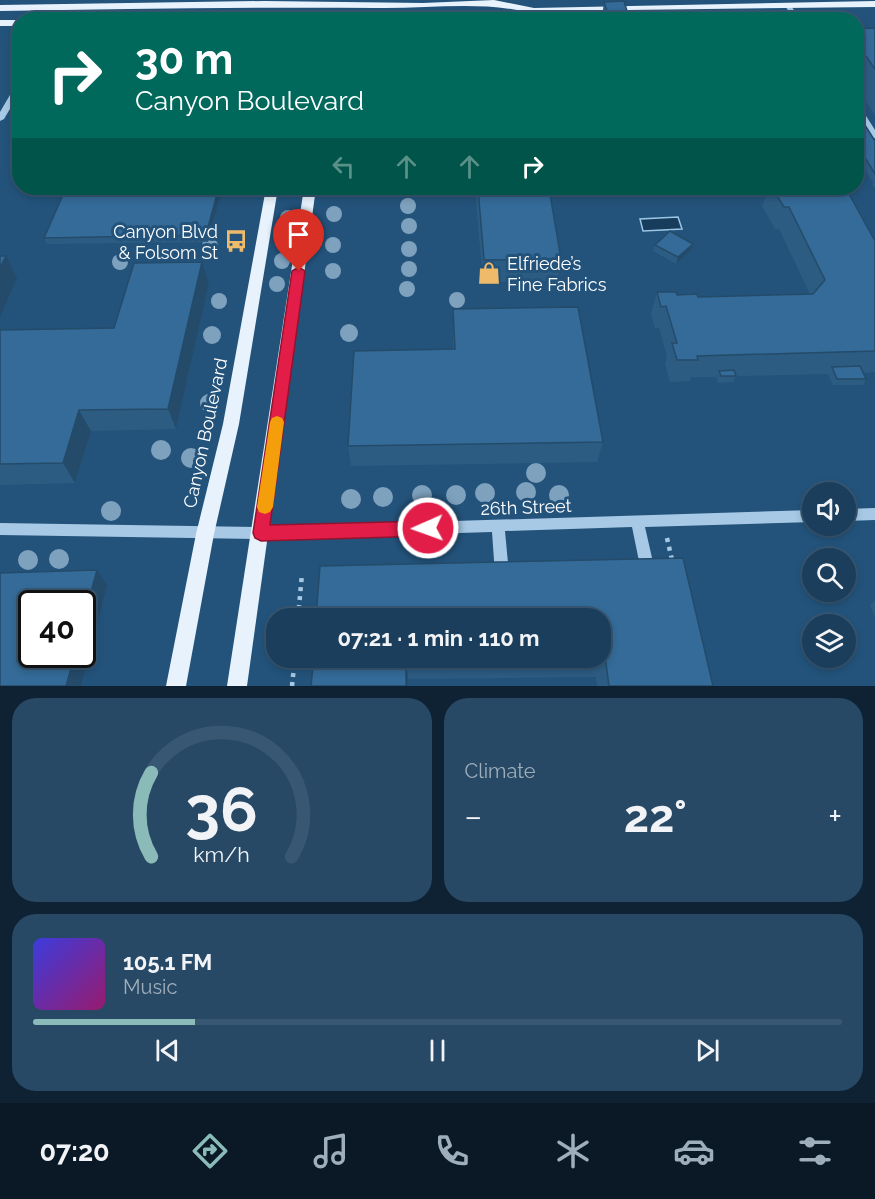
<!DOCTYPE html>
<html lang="en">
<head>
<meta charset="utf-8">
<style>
	:root { --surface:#1a3e5c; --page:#274965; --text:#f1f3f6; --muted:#9faebb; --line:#385772; --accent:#8bbbb9 }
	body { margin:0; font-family:Raleway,sans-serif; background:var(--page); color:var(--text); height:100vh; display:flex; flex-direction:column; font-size:22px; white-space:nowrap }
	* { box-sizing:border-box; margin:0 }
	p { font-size:20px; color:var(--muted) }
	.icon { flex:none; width:33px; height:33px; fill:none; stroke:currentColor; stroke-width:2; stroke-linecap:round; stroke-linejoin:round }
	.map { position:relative; height:686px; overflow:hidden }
	.sheet { display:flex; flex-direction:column; gap:12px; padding:12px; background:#0e2233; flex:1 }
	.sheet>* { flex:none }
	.banner { position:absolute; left:12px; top:12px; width:852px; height:183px; border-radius:24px; box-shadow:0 3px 9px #0003,0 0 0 2px var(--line); background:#00695c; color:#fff; overflow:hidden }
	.fabs { position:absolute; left:802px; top:482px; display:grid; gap:12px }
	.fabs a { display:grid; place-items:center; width:54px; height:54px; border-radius:50%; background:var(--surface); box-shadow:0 3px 9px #0003,0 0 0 2px var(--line); font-size:30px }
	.speed { position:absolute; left:18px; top:590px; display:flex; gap:12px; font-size:30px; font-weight:700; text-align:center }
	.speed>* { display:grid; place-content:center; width:78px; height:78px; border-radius:50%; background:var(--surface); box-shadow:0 3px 9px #0003,0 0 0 2px var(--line); line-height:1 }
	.speed .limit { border:3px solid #111; border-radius:9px; background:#fff; color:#111 }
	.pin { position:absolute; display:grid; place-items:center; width:51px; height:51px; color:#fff; margin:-62px -26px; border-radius:50% 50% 50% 0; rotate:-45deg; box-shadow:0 0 6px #0007 }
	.pin .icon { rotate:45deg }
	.me { position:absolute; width:66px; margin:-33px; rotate:268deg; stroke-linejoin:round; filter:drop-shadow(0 0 4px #0008) }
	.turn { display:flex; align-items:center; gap:21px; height:126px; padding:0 24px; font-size:27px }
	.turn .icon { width:78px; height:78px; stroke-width:2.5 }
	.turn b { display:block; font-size:42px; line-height:51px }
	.lanes { display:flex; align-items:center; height:57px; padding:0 24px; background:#0003; justify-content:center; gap:30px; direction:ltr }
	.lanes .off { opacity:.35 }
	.big { font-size:45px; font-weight:700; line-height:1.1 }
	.sheet .tile { flex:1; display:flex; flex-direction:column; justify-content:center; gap:9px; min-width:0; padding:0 21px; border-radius:24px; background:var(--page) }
	.sheet .dial { align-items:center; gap:0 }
	.dial svg { height:156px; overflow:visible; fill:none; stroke:var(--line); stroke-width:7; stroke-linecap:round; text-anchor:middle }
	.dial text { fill:var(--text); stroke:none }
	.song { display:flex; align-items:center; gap:18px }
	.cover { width:72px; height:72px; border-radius:9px; background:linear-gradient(135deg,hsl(240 70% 55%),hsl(320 70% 35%)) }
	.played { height:6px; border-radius:3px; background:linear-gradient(90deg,var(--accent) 20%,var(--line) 20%) }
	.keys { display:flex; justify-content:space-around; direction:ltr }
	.heat { display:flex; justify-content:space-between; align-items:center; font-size:33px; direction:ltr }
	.sheet .tiles { flex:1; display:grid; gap:12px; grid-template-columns:1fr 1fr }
	.tile:last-child { grid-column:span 2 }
	.trip { position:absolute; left:266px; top:608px; width:345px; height:60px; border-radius:24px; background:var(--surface); box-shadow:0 3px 9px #0003,0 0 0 2px var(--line); font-weight:700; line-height:60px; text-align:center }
	.dock { display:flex; height:96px; justify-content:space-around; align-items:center; background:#0a1925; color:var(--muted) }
	.dock .icon { width:42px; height:42px }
	.dock .on { color:var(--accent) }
	.dock b { font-size:27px; color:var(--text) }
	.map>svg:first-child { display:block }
</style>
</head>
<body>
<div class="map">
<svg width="875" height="686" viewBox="0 0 875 686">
	<rect width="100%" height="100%" fill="#23537b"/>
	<polygon fill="#183c5b" stroke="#9bc6e6" stroke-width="1.5" points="678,217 682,229 643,231 640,219"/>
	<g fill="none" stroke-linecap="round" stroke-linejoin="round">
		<g stroke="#a7c9e5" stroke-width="4.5" stroke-dasharray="4 5" stroke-linecap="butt">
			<polyline points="667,538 672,560"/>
			<polyline points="298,618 302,574"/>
			<polyline points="292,686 295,657"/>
		</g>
		<g fill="#a7c9e5" fill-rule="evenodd">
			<polygon points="785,3 789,3 801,20 794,20 784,4"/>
			<polygon points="17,83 20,83 20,92 4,119 0,121 0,112"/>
			<polygon points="856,105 859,105 875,130 875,138 872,138 856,114"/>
			<polygon points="875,508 875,520 846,521 846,509"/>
			<polygon points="813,510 813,522 645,527 655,571 653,575 648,577 643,575 641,571 632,527 505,531 509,574 507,578 502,580 497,578 495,574 492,532 261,539 0,535 0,523 261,527"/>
		</g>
		<g fill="#e7f2fc" fill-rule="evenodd">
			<path d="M 494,0 L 534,8 L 875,1 L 875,7 L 628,10 L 521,14 L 518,13 L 517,10 C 471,2 422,9 375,8 C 250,7 125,9 0,11 L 0,5 L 264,1 L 423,3 Z"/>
			<polygon points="408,16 413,19 342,20 347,17"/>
			<rect x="0" y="20" width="20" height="6"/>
			<polygon points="266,188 278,188 239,424 214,534 186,686 166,686 196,534 223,424"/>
			<polygon points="304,188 316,188 247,686 227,686"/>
		</g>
	</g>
	<g fill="#7ea1be">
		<circle cx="408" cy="206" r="8"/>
		<circle cx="334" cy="214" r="8"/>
		<circle cx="288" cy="218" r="8"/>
		<circle cx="409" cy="226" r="8"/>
		<circle cx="283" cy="237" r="8"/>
		<circle cx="333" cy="245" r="8"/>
		<circle cx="210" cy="246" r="8"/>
		<circle cx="409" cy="249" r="8"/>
		<circle cx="282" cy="261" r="8"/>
		<circle cx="120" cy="262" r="8"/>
		<circle cx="409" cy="269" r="8"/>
		<circle cx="333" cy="271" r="8"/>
		<circle cx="277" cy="284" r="8"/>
		<circle cx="407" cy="289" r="8"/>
		<circle cx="457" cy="300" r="8"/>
		<circle cx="219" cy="301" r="8"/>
		<circle cx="349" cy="333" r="9"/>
		<circle cx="212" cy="335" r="9"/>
		<circle cx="209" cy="403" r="9"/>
		<circle cx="161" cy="450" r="10"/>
		<circle cx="191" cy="458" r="10"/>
		<circle cx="536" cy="473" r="10"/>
		<circle cx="526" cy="492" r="10"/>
		<circle cx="485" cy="493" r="10"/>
		<circle cx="422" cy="495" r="10"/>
		<circle cx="456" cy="495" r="10"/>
		<circle cx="559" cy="495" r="10"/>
		<circle cx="383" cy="497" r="10"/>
		<circle cx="351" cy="499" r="10"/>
		<circle cx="111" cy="511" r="10"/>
		<circle cx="59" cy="559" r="10"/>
		<circle cx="28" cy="560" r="10"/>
	</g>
	<g fill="#2d5c83">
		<polygon points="604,2 627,11 626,16 637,20 594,20 595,17 602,17"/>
		<polygon points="875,28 875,115 856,86 856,29"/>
		<polygon points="856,111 875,141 875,188 872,184 874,181 872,181 856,155"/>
		<polygon points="475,188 549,188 561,259 558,281 483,282"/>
		<polygon points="769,188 848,188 852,194 851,198 875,241 875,372 863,373 866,379 863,385 833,385 828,374 736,376 733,382 718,383 716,377 691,377 690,381 670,382 665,364 667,356 659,328 655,328 651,314 657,292 698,297 810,294 779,229 775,229 762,206"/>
		<polygon points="218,190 220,197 208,242 47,244 44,238"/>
		<polygon points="693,244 691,250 676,264 653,251 655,245"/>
		<polygon points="202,262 209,283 176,429 91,431 75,483 0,485 0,330 114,328"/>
		<polygon points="453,309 603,442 597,462 351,466 348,446 453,349"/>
		<polygon points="683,558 713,686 597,686 596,677 408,679 408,686 311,686 314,657 600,657 600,618 316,618 320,566"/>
		<polygon points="875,600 875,618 870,605"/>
	</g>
	<g fill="#244b6a">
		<polygon points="218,190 220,197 208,242 206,235"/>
		<polygon points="693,244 691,250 676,264 678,257"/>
		<polygon points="6,256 17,278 0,317 0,268"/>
		<polygon points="202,262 209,283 176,429 168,409"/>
		<polygon points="79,410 91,431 75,483 63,463"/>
		<polygon points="97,570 107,585 81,686 66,686 75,654 82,654 82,624"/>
		<polygon points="406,659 408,679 408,686 406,686"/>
	</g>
	<g fill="#346b98" stroke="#244b6a" stroke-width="1.5">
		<polygon points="624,1 627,11 607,11 604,2"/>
		<polygon points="651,14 702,14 705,20 653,20"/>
		<polygon points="519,15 519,20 390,20 390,16"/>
		<polygon points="636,16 637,20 595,20 595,17"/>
		<polygon points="875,28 875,69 856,42 856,29"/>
		<polygon points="856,111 875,141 875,174 856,143"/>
		<polygon points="66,188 214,188 218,190 206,235 44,238"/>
		<polygon points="478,188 549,188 561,259 484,260"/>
		<polygon points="772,188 848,188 852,194 849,194 875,241 875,351 697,356 698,360 677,360 672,343 677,343 666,306 661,307 657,292 676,292 677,295 697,294 698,297 813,294 825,280 789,207 784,207"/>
		<polygon points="670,231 693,244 678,257 655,245"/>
		<polygon points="0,256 6,256 0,268"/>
		<polygon points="202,262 168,409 79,410 63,463 0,464 0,330 114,328 134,263"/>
		<polygon points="578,307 603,442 348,446 354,351 455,349 453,309"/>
		<polygon points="860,366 866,379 837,379 832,367"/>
		<polygon points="734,370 736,376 721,376 719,371"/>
		<polygon points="683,558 713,686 609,686 605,656 600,656 600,618 316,618 320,566"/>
		<polygon points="97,570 82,624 82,603 32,603 32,654 75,654 66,686 0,686 0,573"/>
		<polygon points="314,657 556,657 406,659 406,686 311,686"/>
	</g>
	<polygon fill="#e11d48" stroke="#92132f" stroke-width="1.5" points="299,267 305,271 270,525 428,521 433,523 436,528 433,533 428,536 261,541 255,538 253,533 292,271"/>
	<polygon fill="#f59e0b" points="277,416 282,418 284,422 273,507 270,512 265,514 259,512 257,507 270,422 272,418"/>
	<defs>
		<g id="bus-bare" transform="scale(1.8)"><path d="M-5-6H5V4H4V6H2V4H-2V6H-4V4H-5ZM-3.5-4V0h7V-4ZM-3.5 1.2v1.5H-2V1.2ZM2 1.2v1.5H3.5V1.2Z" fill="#efba6a" stroke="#23537b" stroke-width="2.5" paint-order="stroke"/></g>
		<g id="shop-bare" transform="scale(1.8)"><path d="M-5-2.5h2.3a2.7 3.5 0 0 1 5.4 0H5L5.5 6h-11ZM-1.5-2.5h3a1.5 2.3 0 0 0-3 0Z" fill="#efba6a" stroke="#23537b" stroke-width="2.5" paint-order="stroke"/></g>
	</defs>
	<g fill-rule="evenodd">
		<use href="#bus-bare" x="236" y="241"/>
		<use href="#shop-bare" x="489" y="273"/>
	</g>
	<g text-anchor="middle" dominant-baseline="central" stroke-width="6" stroke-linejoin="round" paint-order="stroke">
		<g font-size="18" fill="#fff" stroke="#23537b" text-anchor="end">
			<text x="218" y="231">Canyon Blvd<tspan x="218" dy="21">&amp; Folsom St</tspan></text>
			<text x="507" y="263" text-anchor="start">Elfriede’s<tspan x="507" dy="21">Fine Fabrics</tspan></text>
		</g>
		<g font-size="18" fill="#fff" stroke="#23537b">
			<text transform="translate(205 433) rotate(-78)">Canyon Boulevard</text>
			<text transform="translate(526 507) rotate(-2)">26th Street</text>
		</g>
	</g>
</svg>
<div class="fabs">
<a><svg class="icon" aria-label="sound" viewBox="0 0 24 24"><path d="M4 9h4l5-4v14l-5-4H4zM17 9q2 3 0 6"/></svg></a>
<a><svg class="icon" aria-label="search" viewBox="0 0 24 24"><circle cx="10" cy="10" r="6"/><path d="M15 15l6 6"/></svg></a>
<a><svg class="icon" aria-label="layers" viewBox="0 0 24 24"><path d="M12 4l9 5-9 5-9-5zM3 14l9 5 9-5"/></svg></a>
</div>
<div class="speed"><div class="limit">40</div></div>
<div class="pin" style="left:299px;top:271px;background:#d93025"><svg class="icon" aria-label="arrive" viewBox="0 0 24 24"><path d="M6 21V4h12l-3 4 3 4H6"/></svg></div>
<svg class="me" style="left:428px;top:528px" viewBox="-20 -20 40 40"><circle r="17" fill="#e11d48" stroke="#fff" stroke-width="3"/><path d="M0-11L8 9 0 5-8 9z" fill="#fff"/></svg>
<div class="trip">07:21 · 1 min · 110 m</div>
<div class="banner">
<div class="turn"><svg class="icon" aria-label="right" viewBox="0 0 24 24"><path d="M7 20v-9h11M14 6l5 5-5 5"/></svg><div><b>30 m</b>Canyon Boulevard</div></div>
<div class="lanes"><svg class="icon off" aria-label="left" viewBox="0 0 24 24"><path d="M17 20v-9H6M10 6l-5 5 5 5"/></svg><svg class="icon off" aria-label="ahead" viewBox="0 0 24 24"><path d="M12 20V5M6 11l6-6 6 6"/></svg><svg class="icon off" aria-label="ahead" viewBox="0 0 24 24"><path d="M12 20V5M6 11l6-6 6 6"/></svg><svg class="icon" aria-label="right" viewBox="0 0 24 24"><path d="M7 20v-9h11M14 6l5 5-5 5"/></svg></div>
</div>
</div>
<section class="sheet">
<div class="tiles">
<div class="tile dial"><svg viewBox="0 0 100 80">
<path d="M14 69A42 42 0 1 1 86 69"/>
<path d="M14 69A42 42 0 0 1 14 26" stroke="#8bbbb9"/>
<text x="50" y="56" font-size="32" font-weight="700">36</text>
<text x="50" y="72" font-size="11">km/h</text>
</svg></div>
<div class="tile"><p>Climate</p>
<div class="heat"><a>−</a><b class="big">22°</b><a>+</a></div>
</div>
<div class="tile">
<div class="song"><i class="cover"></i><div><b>105.1 FM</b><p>Music</p></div></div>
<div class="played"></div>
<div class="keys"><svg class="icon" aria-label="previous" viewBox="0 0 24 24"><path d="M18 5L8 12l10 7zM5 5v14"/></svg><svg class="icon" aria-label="pause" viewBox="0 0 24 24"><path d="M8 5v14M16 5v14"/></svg><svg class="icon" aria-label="next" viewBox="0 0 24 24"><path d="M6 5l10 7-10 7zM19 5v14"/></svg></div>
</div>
</div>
</section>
<nav class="dock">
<b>07:20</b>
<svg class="icon on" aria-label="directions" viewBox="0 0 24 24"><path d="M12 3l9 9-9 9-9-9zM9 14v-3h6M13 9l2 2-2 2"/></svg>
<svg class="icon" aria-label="music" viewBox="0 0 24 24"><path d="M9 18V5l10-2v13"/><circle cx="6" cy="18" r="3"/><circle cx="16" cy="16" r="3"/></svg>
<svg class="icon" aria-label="phone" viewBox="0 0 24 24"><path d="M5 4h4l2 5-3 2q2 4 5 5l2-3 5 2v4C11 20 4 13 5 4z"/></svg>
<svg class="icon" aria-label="climate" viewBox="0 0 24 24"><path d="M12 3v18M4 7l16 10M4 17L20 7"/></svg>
<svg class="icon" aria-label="car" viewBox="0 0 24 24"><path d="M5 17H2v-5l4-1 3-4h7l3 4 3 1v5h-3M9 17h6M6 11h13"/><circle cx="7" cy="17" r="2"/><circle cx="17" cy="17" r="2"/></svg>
<svg class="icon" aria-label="filters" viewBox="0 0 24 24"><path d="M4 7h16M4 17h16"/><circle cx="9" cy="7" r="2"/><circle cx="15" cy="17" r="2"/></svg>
</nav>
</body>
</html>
